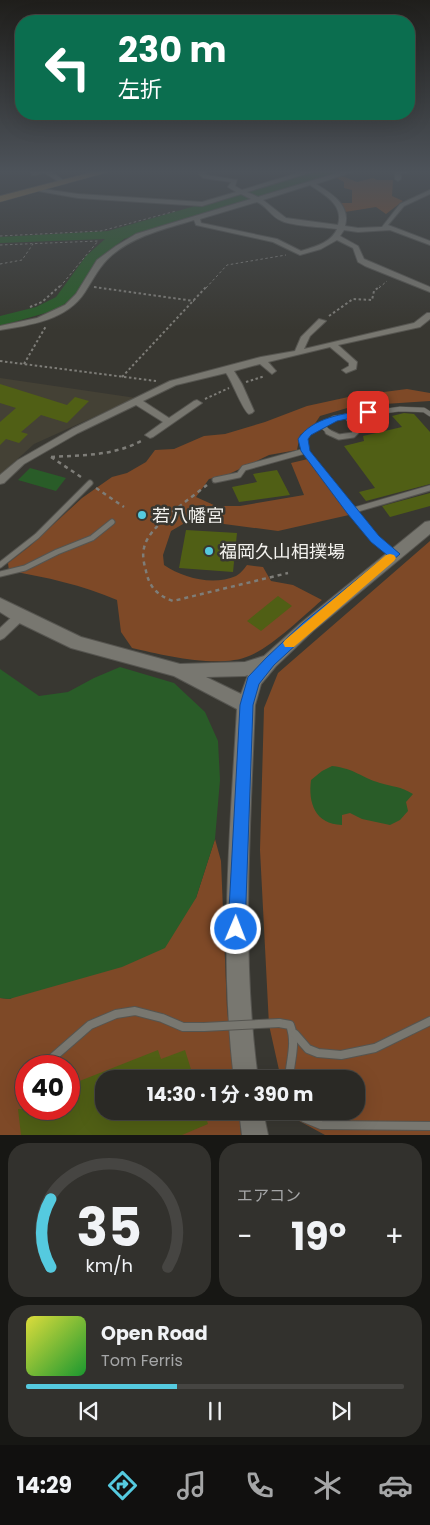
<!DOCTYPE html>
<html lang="ja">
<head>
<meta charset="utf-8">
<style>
	:root { --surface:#2a2925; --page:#32312d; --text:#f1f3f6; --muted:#a5a6a7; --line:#464542; --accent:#55cadf }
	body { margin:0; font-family:Poppins,"Noto Sans JP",sans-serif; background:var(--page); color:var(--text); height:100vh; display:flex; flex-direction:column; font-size:19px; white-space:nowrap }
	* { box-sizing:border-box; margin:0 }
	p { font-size:16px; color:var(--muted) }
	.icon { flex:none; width:28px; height:28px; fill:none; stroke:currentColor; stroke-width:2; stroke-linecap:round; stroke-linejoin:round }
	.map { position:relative; height:1135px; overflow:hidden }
	.panel { display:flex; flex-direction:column; gap:8px; padding:8px; background:#171714; flex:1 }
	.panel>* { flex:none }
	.banner { position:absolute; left:15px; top:15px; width:400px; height:105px; border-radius:20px; box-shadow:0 5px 20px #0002,0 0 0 1px var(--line); background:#0b6e4f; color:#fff; overflow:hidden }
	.speed { position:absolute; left:15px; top:1055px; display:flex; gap:10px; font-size:25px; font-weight:700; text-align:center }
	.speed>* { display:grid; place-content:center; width:65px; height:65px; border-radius:50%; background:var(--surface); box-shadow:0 5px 20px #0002,0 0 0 1px var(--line); line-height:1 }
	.speed .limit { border:8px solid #d22; background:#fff; color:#111 }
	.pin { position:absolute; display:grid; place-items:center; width:42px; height:42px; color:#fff; margin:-21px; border-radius:10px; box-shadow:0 2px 8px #0006 }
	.me { position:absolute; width:55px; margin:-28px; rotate:1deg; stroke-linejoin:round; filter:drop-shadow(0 0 4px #0008) }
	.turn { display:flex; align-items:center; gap:18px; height:105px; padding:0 20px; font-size:22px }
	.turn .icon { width:65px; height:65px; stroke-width:2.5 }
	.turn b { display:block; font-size:35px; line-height:42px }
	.big { font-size:38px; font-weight:700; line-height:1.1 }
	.panel .tile { flex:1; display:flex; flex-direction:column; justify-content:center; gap:8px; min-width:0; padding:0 18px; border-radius:20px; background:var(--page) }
	.panel .dial { align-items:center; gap:0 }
	.dial svg { height:130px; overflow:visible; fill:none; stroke:var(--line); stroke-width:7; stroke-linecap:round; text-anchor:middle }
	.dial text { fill:var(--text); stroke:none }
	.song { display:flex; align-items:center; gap:15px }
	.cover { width:60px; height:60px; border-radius:8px; background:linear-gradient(135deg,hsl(60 70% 55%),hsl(130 70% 35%)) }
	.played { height:5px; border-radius:2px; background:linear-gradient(90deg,var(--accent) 40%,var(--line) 40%) }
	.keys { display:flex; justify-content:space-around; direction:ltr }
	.heat { display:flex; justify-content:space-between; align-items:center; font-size:28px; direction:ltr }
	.panel .tiles { flex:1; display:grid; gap:8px; grid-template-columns:1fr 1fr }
	.tile:last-child { grid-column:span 2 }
	.trip { position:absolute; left:95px; top:1070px; width:270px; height:50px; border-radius:20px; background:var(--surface); box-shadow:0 5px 20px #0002,0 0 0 1px var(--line); font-weight:700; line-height:50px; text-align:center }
	.menu { display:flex; height:80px; justify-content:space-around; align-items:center; background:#11100f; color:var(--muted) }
	.menu .icon { width:35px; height:35px }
	.menu .selected { color:var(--accent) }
	.menu b { font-size:22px; color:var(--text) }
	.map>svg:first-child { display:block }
</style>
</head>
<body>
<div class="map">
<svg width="430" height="1135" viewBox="0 0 430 1135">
	<rect width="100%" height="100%" fill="#383731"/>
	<polygon fill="#444135" points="0,378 136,398 34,444 0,475"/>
	<g fill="#7e4927" fill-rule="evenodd">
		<polygon points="342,176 357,182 373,178 377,180 393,180 392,196 403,201 386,214 376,207 345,212 341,203 352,203 352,190 344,188 344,182 335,177"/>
		<path d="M 407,389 L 430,393 L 430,401 L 354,406 L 320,416 L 314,425 L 300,435 L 297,450 L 269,455 L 229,474 L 209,479 L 196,497 L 216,506 L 240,506 L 304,495 L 291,463 L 308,459 L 349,515 L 278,531 L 209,522 L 183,524 L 171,531 L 163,555 L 164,565 C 183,578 213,586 236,576 C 240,574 244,569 247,565 L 263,567 L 271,581 L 293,585 L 322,600 C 302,617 272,647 249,656 C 219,669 163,655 132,648 L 121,632 L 117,600 C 82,585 46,577 9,571 L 8,563 L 30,546 L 82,498 L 112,477 L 127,473 L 146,462 L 155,450 L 174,449 L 204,436 L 225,434 L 265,422 L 307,406 L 353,396 Z"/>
		<polygon points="430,541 430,1135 325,1135 290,1116 289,1111 356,1111 356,1079 281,1079 269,1025 260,850 264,708 278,673"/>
		<path d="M 215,839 L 221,861 L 227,1009 L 235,1079 L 104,1079 L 104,1111 L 239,1111 L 241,1135 L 0,1135 L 0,998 L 10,999 L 196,898 ZM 26,1066 L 69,1066 L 69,1109 L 26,1109 Z"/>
	</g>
	<g fill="#295c28">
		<polygon points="317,171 344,171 124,239 97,261 76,294 69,301 56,310 0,326 0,316 36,307 56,297 86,256 105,239 0,243 0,237 108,231"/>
		<polygon points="30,468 66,478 56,491 18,480"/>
		<polygon points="120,667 174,683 205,712 218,741 220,780 215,839 196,898 165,948 122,967 9,999 0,998 0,669 39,696 68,692 94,678"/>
		<path d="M 332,766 C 356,769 360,777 380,783 C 393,787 400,786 413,794 L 406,802 L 408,811 L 400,820 L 390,825 L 362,819 L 350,813 L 342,815 L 342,825 C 315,824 308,803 311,780 L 322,771 Z"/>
	</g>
	<g fill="#505f15">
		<polygon points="0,384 67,405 75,397 89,401 67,423 41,415 21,432 28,434 19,443 6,439 0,445 0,422 16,408 0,403"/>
		<polygon points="404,413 414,414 430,432 430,484 366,501 359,492 375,488 344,446 364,441 363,436 402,427 392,416"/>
		<polygon points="277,470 290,495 239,502 232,487 257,482 253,474"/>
		<polygon points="430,493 430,506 390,517 382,506"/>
		<polygon points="186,530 237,533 233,572 179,568"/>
		<polygon points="278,596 292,606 261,631 247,621"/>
		<polygon points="158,1050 161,1059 185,1050 194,1079 104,1079 104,1111 204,1111 208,1124 182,1135 21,1135 18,1109 69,1109 69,1064 71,1064 77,1082"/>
	</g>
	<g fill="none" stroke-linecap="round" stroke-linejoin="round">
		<g stroke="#565550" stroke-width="5.5">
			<g id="lane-far2">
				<polyline points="346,416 357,430 355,433"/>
				<polyline points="321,425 330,433"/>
				<polyline points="307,433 334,418 400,409 424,410 430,414"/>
			</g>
		</g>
		<g stroke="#565550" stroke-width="7">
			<g id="lane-far1">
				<polyline points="309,432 303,439 305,451 375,539 394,554"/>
				<polyline points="328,432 339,437 353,435 356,432"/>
				<polyline points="215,480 239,475 244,468 305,451"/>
				<polyline points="351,511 430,488"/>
				<polyline points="0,565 37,536 90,483"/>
				<polyline points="0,574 25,568 57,552 92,538 112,522"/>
			</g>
		</g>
		<g stroke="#565550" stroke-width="10">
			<g id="lane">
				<path d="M 279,1023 L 290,1025 C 297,1043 290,1061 289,1079"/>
				<polyline points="295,1034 308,1049 318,1053 341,1055 375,1048 430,1021"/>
				<polyline points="43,1066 90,1025 116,1014 135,1011 162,1018 183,1027 204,1027"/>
				<polyline points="301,1111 304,1118 321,1125 430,1126"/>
			</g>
		</g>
		<g stroke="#565550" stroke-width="2">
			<g id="street">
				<polygon points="31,171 51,171 67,183 62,184 45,173 32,175"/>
				<path d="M 201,171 L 207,171 L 205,174 L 207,175 L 237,180 L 235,186 L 242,190 L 304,171 L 315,171 L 247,192 L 258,197 L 344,171 L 355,171 L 316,184 C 331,193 351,205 345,226 L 358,228 L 382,227 L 400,204 L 430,190 L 430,194 L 404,206 L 388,225 L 430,241 L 430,245 L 390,230 L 358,232 L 344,230 L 340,236 L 358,246 L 364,259 L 430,287 L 430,292 L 365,266 L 358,262 L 353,248 L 337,240 L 321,249 L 300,255 L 273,242 L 196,225 L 194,220 C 165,229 136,235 112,255 C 100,265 94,278 85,292 C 67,320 31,325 0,330 L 0,326 L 37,318 L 65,305 L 76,294 L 97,260 L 116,246 L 136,234 L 251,199 L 241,194 L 202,206 L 78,198 L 38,191 L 36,190 L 36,188 L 78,194 L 202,202 L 236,192 L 228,187 L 231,182 L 203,178 L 199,174 ZM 310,185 C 325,195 344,205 338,225 L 286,218 L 263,200 ZM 257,202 C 267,206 271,217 282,221 C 293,226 323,227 337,229 C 331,243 314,247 301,251 L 277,239 L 201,223 L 200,219 Z"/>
				<polygon points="395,171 412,171 401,174 401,179 398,181 395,179"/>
				<path d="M 427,313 L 430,313 L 430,319 L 420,327 L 338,345 L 357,362 L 356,369 L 346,373 L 342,370 L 349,366 L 349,363 L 330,347 L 268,362 L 276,371 L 272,374 L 260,364 L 234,371 L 242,384 L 254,411 L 252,413 L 249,414 C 243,411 232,381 226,373 L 176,385 L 143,401 L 169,418 L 194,401 L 197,400 L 202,403 L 153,437 L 150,438 L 145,435 L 163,422 L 136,405 L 78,433 L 24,464 L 4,483 L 0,484 L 0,475 L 18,460 L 72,429 L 170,381 L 261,357 L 295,351 L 301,337 L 319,319 L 326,321 L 310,336 L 304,349 L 414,323 Z"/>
				<polygon points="20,611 24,613 26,616 24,619 4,638 0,640 0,628 16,613"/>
			</g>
		</g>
		<g stroke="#565550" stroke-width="2">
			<g id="secondary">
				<path d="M 430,521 L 430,534 L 313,631 L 276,666 L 261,684 L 255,705 C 250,831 241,953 258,1079 L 234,1079 C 219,954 230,833 237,709 L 174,676 L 71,648 L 11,619 L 0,612 L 0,598 L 81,637 L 180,664 L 245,662 L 264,656 L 301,623 L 425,522 ZM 248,675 L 241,694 L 206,677 L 245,676 Z"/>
				<polygon points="239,1111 263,1111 268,1135 242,1135"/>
			</g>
		</g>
		<g stroke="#565550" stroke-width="1">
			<polygon id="primary" points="96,171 112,171 0,202 0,196"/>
		</g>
		<g stroke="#7e7d78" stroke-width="1" stroke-dasharray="2.5 2.5" stroke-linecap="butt">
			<polyline points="0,236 101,231 176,211"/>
			<polyline points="0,245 98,241 59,288"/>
			<polyline points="0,264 22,260 33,244"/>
			<polyline points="94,287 98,288"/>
			<polyline points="206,288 227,265 286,255"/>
			<polyline points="379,288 387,281"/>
		</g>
		<g stroke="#7e7d78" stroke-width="2" stroke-dasharray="2.5 2.5" stroke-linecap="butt">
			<polyline points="94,287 194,301"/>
			<polyline points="30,307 42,302 60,286"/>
			<polyline points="329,316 353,299 372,300 374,291 380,286"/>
			<polyline points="0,361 156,381"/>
			<polyline points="24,364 46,326"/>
			<polyline points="122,377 207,286"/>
			<polyline points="246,382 265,376"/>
			<polyline points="205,399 229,388"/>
		</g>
		<g stroke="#7e7d78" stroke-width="2.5" stroke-dasharray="4 4" stroke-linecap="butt">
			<path d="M 51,457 C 83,455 114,456 143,440"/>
			<polyline points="51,457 84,479"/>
			<path d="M 207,485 C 190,499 148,526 144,548 C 142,555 144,564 146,571 C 149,587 158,596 173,601 L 288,573"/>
			<polyline points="96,488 124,507"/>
		</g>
		<use href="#lane-far2" stroke="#787770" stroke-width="4.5"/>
		<use href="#lane-far1" stroke="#787770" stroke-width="5"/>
		<use href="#lane" stroke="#787770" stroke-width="8"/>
		<use href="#street" fill="#787770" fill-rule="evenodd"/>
		<use href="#secondary" fill="#787770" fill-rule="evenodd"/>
		<use href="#primary" fill="#997b4c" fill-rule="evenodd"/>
		<g stroke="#565550" stroke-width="10" stroke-linecap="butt">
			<polyline id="lane-bridge" points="204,1027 279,1023"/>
		</g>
		<use href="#lane-bridge" stroke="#787770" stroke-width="8"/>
	</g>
	<linearGradient id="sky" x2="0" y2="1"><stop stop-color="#1f1e1b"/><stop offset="0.52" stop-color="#4d535a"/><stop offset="1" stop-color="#4d535a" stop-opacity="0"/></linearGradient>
	<rect width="430" height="330" fill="url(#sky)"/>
	<path fill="#1a73e8" stroke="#114b97" d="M 368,410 L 371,410 L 371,414 L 337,421 L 311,435 L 308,439 L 310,451 L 379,536 L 400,554 L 312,630 L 274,665 L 259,684 L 253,705 L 245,929 L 242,935 L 236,938 L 231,935 L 228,929 L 240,705 L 248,677 L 266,658 L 303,623 L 387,555 L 371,542 L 347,513 L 301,451 L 298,439 C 313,417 343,414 368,410 Z"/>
	<polygon fill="#f59e0b" points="390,554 394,555 396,558 394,561 294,647 285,647 283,643 285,640 386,555"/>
	<g fill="#55cadf" stroke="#383731" stroke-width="2">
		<circle cx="142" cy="515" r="5"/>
		<circle cx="209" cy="551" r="5"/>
	</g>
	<g text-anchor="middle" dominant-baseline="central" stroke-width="5" stroke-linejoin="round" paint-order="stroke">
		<g font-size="18" fill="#f3f2ee" stroke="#383731" text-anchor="start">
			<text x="152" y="515">若八幡宮</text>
			<text x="219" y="551">福岡久山相撲場</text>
		</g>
	</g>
</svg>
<div class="speed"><div class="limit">40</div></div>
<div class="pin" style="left:368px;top:412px;background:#d93025"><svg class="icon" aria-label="arrive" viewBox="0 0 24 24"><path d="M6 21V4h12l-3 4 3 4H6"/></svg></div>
<svg class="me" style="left:236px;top:929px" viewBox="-20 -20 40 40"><circle r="17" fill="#1a73e8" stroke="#fff" stroke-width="3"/><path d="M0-11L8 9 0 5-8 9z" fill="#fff"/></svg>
<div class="trip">14:30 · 1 分 · 390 m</div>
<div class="banner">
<div class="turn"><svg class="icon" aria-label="left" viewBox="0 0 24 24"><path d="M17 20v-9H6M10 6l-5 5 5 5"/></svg><div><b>230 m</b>左折</div></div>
</div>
</div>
<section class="panel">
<div class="tiles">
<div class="tile dial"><svg viewBox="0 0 100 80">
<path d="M14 69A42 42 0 1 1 86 69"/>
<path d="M14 69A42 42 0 0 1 14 27" stroke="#55cadf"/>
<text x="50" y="56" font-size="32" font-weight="700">35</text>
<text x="50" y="72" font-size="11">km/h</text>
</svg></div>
<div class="tile"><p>エアコン</p>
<div class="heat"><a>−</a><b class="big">19°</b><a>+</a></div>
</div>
<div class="tile">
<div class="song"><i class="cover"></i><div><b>Open Road</b><p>Tom Ferris</p></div></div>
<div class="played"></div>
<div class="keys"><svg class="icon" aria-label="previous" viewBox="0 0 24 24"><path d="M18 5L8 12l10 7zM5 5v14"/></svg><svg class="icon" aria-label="pause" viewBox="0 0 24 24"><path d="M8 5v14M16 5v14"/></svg><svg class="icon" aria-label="next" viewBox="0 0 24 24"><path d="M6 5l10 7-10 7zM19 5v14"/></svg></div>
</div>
</div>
</section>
<nav class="menu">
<b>14:29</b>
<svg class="icon selected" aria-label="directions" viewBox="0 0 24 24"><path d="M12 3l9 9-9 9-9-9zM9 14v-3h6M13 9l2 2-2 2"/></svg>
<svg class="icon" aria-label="music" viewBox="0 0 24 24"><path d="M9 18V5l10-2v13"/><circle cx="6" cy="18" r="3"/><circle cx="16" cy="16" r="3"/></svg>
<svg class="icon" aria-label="phone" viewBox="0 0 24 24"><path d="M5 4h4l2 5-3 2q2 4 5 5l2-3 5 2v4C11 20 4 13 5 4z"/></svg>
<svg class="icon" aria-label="climate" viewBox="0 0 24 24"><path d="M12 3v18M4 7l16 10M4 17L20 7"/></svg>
<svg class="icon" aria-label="car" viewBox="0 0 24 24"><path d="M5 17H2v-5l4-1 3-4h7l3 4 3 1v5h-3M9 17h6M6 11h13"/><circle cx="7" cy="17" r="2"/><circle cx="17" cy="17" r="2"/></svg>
</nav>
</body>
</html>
